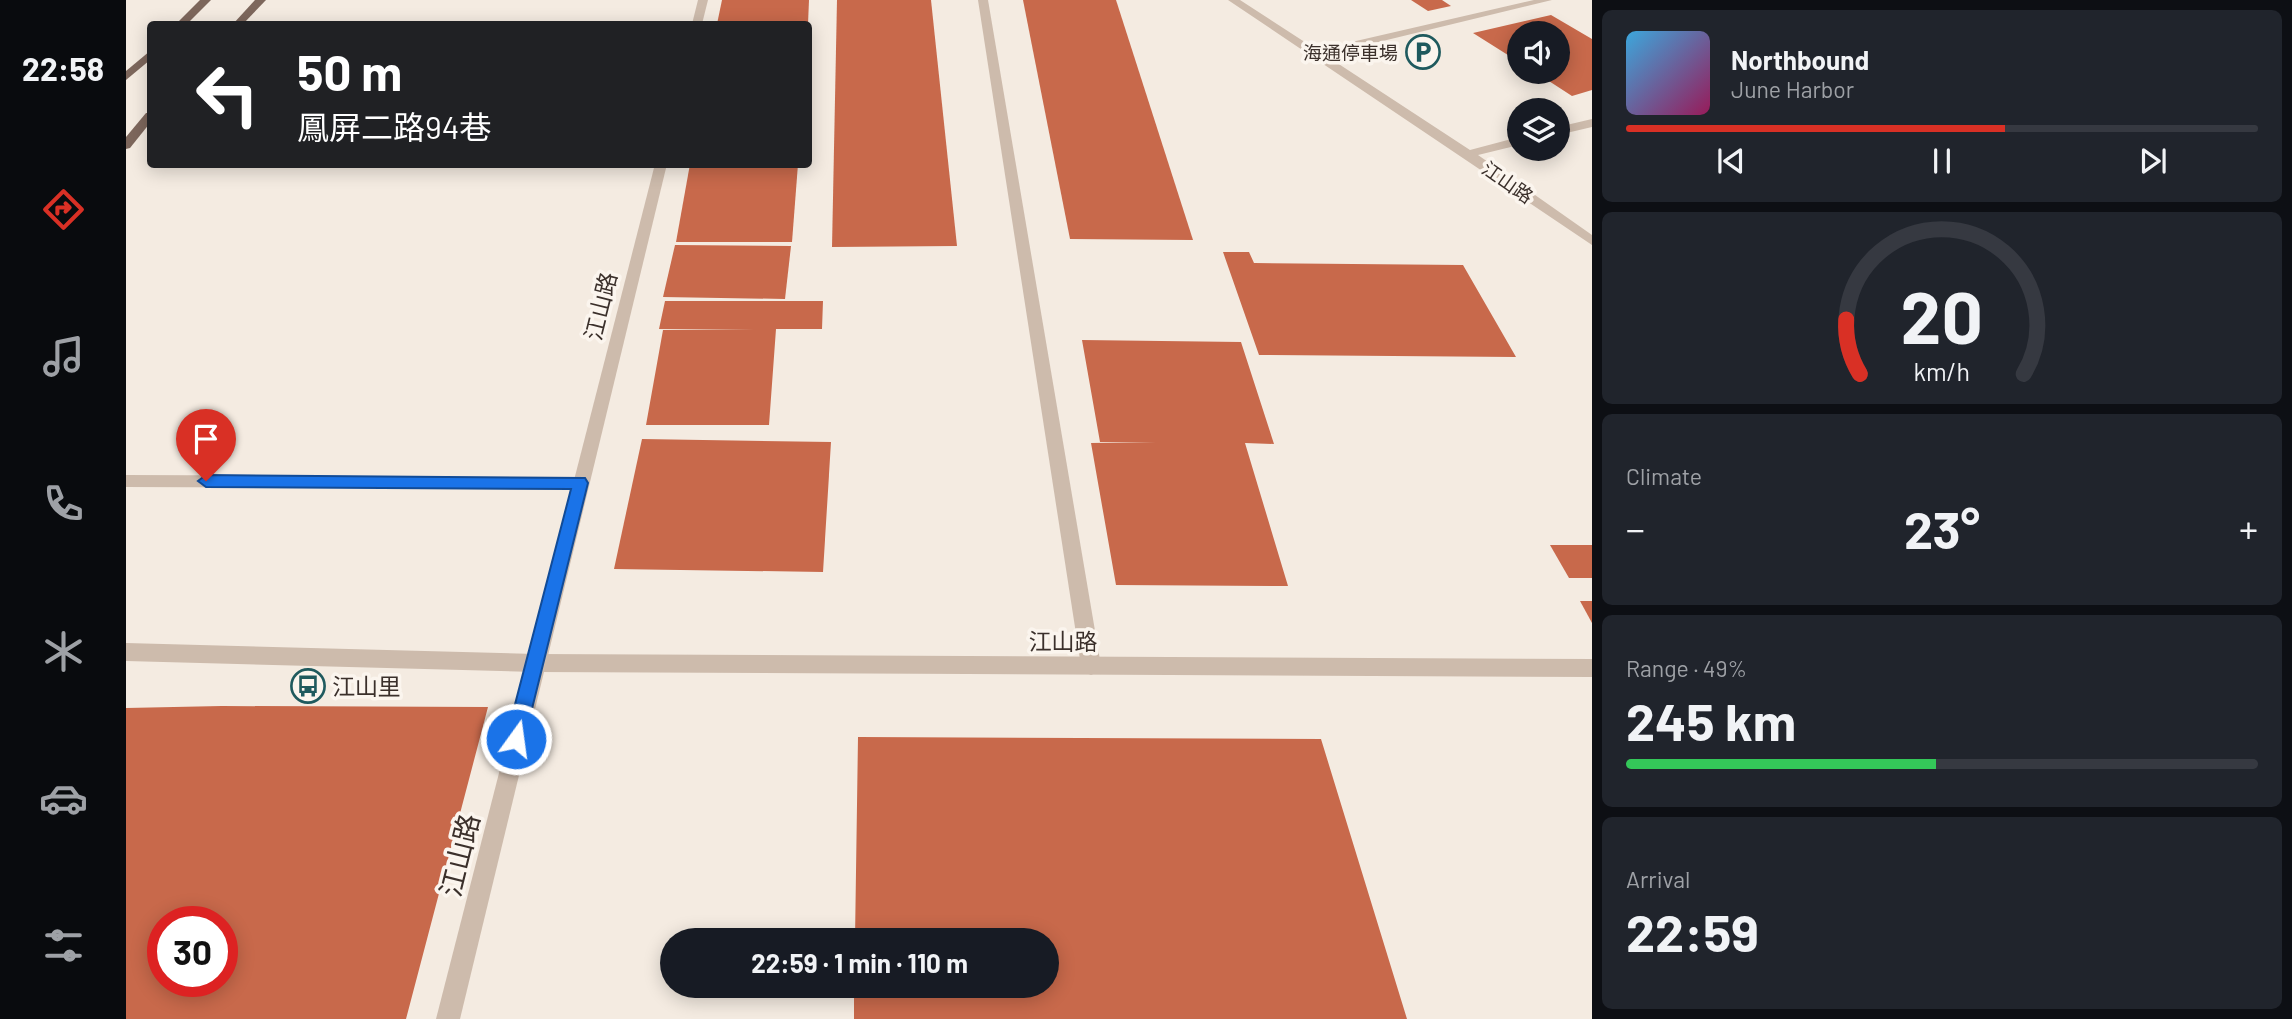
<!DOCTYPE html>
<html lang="en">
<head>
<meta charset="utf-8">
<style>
	:root { --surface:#171b24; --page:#20242c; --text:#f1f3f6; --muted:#9ea1a6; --line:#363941; --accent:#d93025 }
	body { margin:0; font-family:Barlow,"Noto Sans TC",sans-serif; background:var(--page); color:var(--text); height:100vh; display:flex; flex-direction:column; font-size:26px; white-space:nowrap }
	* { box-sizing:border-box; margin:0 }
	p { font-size:23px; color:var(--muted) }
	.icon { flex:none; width:38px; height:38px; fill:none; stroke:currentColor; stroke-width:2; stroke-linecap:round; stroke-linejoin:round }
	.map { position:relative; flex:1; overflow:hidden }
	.details { display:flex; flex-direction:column; gap:10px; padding:10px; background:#0d0f14; width:700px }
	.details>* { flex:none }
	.guide { position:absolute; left:21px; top:21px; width:665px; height:147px; border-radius:7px; box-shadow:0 4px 18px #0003; background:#202124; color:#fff; overflow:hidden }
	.tools { position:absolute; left:1381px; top:21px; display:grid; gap:14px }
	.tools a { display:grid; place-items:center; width:63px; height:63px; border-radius:50%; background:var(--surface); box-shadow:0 4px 18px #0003; font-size:35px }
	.speed { position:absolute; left:21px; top:906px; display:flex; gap:14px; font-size:35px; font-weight:700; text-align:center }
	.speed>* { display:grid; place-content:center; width:91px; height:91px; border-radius:50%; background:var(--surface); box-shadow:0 4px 18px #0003; line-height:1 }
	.speed .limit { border:10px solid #d22; background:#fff; color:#111 }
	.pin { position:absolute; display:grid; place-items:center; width:60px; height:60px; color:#fff; margin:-72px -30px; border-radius:50% 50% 50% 0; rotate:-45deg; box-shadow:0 0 7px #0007 }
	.pin .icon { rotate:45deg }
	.me { position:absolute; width:77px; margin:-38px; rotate:14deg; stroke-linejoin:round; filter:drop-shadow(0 0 5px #0008) }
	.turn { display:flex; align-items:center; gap:24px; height:147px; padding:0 35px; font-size:32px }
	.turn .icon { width:91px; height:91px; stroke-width:2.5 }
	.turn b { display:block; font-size:49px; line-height:60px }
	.big { font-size:52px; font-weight:700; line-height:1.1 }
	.details .card { flex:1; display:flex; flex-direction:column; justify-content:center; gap:10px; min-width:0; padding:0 24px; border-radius:10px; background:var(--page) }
	.details .dial { align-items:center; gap:0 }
	.dial svg { height:182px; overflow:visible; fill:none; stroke:var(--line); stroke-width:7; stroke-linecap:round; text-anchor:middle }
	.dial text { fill:var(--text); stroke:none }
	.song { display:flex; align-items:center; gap:21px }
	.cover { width:84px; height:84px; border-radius:10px; background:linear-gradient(135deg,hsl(200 70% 55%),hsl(330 70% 35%)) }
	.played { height:7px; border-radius:4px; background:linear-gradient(90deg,var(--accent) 60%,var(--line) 60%) }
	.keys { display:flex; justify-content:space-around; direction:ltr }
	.heat { display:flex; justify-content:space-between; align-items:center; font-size:38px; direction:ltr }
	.charge { height:10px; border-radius:5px; background:linear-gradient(90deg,#34c759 49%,var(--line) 0) }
	.trip { position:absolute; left:534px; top:928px; width:399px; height:70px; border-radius:35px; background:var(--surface); box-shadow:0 4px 18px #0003; font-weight:700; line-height:70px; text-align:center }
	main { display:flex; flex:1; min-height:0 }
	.tab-bar { display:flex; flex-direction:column; width:126px; justify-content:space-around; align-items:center; background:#090b0e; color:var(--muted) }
	.tab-bar .icon { width:49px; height:49px }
	.tab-bar .active { color:var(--accent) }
	.tab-bar b { font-size:32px; color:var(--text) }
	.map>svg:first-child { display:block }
</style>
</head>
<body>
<main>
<nav class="tab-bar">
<b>22:58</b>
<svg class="icon active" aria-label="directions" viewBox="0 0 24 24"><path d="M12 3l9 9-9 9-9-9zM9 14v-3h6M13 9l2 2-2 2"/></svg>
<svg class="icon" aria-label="music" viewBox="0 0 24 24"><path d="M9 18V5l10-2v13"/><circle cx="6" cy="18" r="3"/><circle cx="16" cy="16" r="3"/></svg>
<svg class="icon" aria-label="phone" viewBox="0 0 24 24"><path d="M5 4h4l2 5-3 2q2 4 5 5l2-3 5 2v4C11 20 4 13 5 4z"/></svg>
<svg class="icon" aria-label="climate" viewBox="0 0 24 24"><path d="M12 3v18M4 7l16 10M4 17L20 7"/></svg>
<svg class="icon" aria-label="car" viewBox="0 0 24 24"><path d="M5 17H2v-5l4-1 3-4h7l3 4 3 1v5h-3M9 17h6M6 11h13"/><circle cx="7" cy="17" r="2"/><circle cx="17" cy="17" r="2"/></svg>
<svg class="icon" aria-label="filters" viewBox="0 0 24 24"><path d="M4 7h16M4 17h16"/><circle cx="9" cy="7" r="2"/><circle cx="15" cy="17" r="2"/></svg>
</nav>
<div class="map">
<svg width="1466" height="1019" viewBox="0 0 1466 1019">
	<rect width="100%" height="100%" fill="#f4ebe1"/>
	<g fill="#c8694b" fill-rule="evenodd">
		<polygon points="596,0 683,0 682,24 591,24"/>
		<polygon points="711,0 805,0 831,246 706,247"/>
		<polygon points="897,0 990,0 1067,240 944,239"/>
		<polygon points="1285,0 1316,0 1325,6 1302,11"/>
		<polygon points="1425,15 1466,39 1466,90 1446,96 1409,72 1432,72 1432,33 1393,33 1393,62 1347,33"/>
		<polygon points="564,164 672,164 666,242 550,242"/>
		<polygon points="549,245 665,246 659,299 537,297"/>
		<polygon points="1097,252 1123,252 1128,263 1337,265 1390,357 1133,355"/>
		<polygon points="539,301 697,301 696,329 650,329 643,425 520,425 537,330 628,330 533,329"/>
		<polygon points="956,340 1115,342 1148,444 1119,443 1162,586 990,585 965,443 1030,442 974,442"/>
		<polygon points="516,439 705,442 697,572 488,569"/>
		<polygon points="1424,545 1466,545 1466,578 1443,578"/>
		<polygon points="1454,601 1466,601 1466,623"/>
		<path d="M 96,706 L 362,707 L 280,1019 L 0,1019 L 0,708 ZM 37,922 L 96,922 L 96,982 L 37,982 Z"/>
		<polygon points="732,737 1195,739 1281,1019 728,1019 728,985 920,985 920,940 729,940"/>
	</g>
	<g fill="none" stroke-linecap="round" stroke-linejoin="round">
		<polygon fill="#cdbbac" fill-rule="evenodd" points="0,475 454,477 462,483 454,489 0,487"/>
		<g fill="#cdbbac" fill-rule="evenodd">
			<polygon points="572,0 582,0 576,24 566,24"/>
			<polygon points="852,0 862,0 975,666 972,672 965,675 958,672 955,666"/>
			<polygon points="1102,0 1114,0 1191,50 1408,0 1426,0 1199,55 1344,150 1393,137 1393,145 1352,155 1466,235 1466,245"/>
			<polygon points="1466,119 1466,127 1432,135 1432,127"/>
			<polygon points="529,164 541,164 334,1019 310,1019"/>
		</g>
		<polygon fill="#cdbbac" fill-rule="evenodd" points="0,643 409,654 1466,659 1466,677 409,672 0,661"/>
		<g fill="#7d675c" fill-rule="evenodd">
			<polygon points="74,0 85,0 61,24 50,24"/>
			<polygon points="129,0 140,0 117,24 107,24"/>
			<polygon points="24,51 24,60 0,80 0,71"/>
			<polygon points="20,113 24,113 24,123 4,148 0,149 0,137"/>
		</g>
	</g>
	<polygon fill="#1a73e8" stroke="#114b97" stroke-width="2" points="80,475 459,478 462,483 397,745 390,748 383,745 380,739 445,489 80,487 72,481"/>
	<defs>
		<g id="parking-ring" transform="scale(1.75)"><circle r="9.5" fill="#fbf5ee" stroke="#1f5a5e" stroke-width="1.5"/><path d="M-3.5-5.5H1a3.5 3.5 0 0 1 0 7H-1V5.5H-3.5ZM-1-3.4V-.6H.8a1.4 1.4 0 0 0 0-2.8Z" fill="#1f5a5e"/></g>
		<g id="bus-ring" transform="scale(1.75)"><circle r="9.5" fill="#fbf5ee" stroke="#1f5a5e" stroke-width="1.5"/><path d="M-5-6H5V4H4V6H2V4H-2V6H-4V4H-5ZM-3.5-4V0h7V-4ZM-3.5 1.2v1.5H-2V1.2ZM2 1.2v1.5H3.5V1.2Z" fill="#1f5a5e"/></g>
	</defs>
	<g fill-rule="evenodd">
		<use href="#parking-ring" x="1297" y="52"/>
		<use href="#bus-ring" x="182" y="686"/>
	</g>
	<g text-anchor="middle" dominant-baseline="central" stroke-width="7" stroke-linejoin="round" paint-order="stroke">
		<g font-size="19" fill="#3b302b" stroke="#fbf5ee" text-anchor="end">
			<text x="1272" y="52">海通停車場</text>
		</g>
		<g font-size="19" fill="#3b302b" stroke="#fbf5ee">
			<text transform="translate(1382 182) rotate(35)">江山路</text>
		</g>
		<g font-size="23" fill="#3b302b" stroke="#fbf5ee">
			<text transform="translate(474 306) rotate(-76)">江山路</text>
			<text x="937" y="641">江山路</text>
		</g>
		<g font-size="23" fill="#3b302b" stroke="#fbf5ee" text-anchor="start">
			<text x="206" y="686">江山里</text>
		</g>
		<g font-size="28" fill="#3b302b" stroke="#fbf5ee">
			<text transform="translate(333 855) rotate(-76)">江山路</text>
		</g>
	</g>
</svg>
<div class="tools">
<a><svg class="icon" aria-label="sound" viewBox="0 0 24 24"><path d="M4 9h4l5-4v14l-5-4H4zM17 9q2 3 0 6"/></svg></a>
<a><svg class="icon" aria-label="layers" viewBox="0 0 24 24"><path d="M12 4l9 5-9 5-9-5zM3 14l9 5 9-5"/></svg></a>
</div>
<div class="speed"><div class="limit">30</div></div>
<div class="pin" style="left:80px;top:481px;background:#d93025"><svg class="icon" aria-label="arrive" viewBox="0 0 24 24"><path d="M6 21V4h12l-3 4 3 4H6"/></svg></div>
<svg class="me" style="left:390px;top:739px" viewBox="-20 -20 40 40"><circle r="17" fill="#1a73e8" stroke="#fff" stroke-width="3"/><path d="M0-11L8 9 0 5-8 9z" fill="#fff"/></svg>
<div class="trip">22:59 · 1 min · 110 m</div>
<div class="guide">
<div class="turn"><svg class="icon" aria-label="left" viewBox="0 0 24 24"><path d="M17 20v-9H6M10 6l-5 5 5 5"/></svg><div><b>50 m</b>鳳屏二路94巷</div></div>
</div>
</div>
<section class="details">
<div class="card">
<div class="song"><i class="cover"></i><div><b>Northbound</b><p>June Harbor</p></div></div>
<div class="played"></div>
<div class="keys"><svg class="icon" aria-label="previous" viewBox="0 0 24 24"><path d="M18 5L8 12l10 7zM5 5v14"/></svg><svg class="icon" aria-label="pause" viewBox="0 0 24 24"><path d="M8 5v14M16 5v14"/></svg><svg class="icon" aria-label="next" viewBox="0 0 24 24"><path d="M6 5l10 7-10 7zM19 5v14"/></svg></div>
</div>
<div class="card dial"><svg viewBox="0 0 100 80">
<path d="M14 69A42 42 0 1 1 86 69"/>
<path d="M14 69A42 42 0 0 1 8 45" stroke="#d93025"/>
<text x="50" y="56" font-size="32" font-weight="700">20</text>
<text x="50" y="72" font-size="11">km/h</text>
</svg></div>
<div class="card"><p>Climate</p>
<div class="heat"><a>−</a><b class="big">23°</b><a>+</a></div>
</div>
<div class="card"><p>Range · 49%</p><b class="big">245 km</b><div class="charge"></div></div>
<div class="card"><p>Arrival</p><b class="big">22:59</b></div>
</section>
</main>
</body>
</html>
